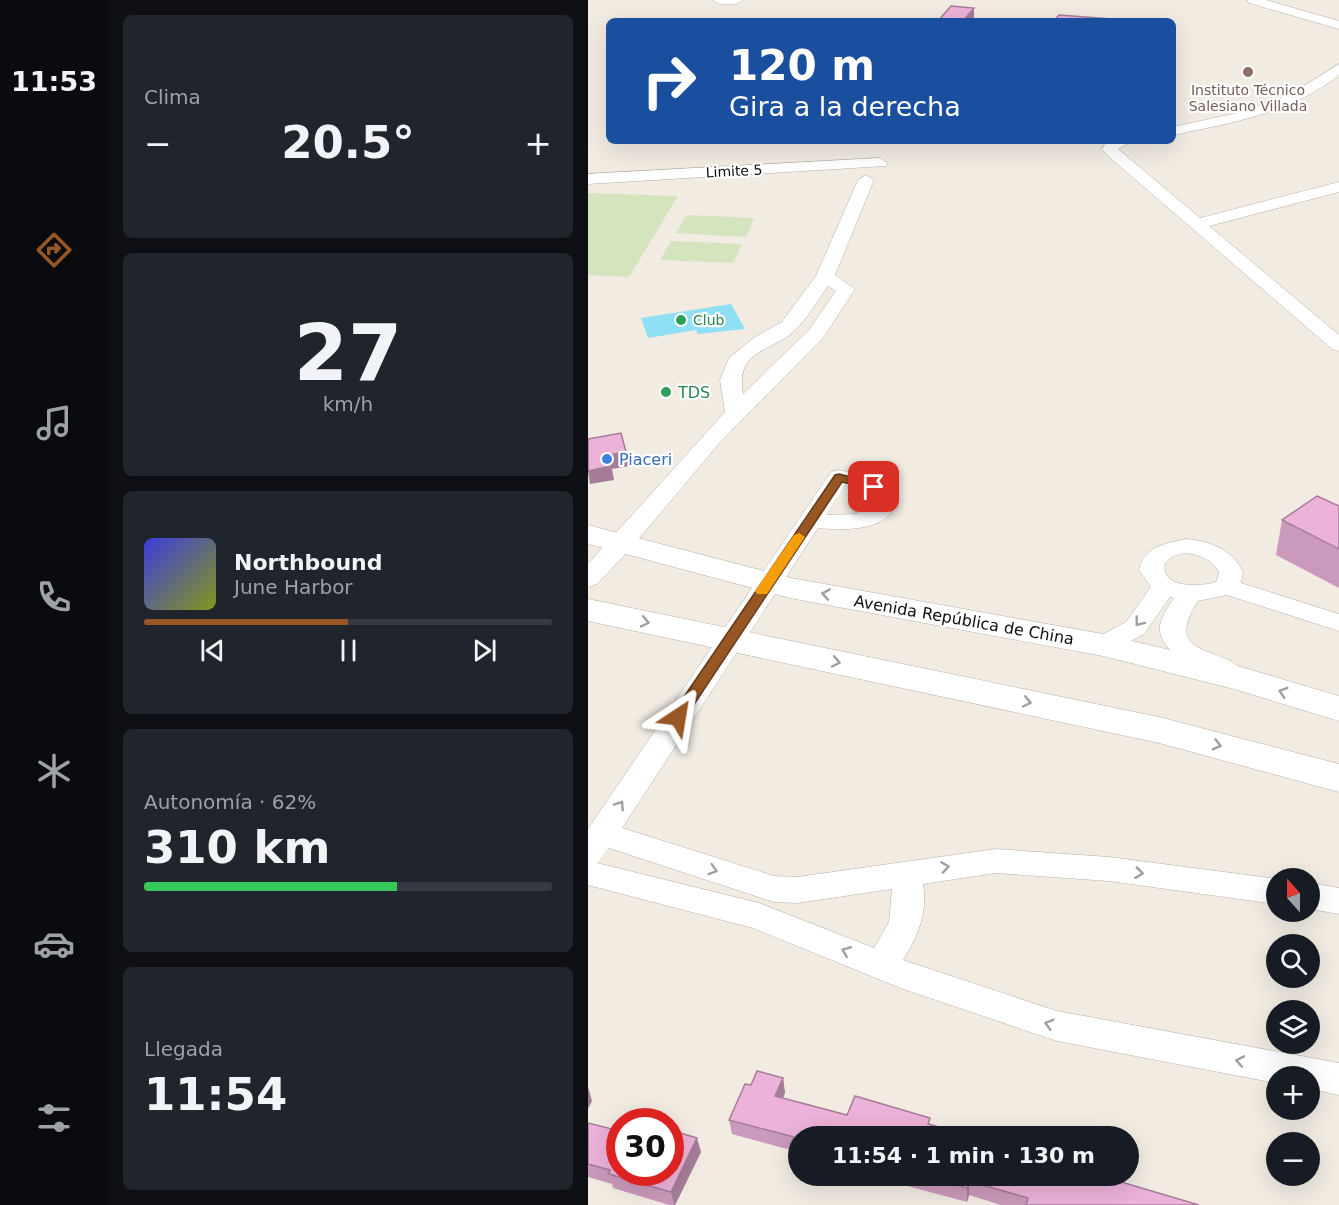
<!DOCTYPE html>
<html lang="es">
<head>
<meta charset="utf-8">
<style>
	:root { --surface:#171b24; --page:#20242c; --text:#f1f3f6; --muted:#9ea1a6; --line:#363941; --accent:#985624 }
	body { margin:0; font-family:"DejaVu Sans",sans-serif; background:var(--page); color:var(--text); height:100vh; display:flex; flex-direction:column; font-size:22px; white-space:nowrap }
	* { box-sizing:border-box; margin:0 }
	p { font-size:20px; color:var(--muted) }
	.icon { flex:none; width:33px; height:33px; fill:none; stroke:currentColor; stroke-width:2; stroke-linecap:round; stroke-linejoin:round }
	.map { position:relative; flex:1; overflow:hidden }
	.details { display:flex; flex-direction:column; gap:15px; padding:15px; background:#0d0f14; width:480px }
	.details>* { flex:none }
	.banner { position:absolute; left:18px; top:18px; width:570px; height:126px; border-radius:9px; box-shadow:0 6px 24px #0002; background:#1a4fa0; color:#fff; overflow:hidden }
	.needle { width:39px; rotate:339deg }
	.buttons { position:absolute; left:678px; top:868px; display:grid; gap:12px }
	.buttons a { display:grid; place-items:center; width:54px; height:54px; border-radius:50%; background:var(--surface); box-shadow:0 6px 24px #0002; font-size:30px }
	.speed { position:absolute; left:18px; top:1108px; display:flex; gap:12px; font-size:30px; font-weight:700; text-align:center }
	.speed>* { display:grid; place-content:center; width:78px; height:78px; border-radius:50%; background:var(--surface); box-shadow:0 6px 24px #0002; line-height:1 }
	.speed .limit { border:9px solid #d22; background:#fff; color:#111 }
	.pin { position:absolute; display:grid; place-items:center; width:51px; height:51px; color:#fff; margin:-26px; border-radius:12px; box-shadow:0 3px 9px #0006 }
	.me { position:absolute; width:66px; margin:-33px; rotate:33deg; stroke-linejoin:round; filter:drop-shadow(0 0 4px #0008) }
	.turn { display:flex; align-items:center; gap:21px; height:126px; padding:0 24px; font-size:27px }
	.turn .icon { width:78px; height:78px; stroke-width:2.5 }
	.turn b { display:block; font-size:42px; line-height:51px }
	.big { font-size:45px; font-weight:700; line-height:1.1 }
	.details .tile { flex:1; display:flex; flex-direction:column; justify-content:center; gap:9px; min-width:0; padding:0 21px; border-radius:9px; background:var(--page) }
	.details .dial { align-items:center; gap:0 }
	.dial b { font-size:78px; line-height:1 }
	.song { display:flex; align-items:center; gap:18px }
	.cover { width:72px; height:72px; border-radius:9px; background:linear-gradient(135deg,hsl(240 70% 55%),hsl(70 70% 35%)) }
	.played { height:6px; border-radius:3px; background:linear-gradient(90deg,var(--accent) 50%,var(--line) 50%) }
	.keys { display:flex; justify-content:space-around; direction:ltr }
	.heat { display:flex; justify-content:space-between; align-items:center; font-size:33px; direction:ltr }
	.charge { height:9px; border-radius:4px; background:linear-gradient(90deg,#34c759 62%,var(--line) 0) }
	.trip { position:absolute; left:200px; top:1126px; width:351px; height:60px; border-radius:30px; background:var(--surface); box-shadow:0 6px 24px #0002; font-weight:700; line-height:60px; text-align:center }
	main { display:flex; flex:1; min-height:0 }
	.tab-bar { display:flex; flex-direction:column; width:108px; justify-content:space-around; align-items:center; background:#090b0e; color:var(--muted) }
	.tab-bar .icon { width:42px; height:42px }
	.tab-bar .active { color:var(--accent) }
	.tab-bar b { font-size:27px; color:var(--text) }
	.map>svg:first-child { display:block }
</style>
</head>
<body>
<main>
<nav class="tab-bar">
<b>11:53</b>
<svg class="icon active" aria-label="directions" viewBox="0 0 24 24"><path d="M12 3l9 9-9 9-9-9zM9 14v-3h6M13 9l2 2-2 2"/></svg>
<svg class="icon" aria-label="music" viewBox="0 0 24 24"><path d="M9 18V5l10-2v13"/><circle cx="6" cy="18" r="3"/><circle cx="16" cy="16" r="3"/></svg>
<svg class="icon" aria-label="phone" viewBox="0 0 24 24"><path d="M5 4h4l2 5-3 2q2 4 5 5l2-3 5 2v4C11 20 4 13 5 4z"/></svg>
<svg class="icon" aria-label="climate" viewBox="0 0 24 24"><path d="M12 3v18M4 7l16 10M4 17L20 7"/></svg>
<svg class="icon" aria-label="car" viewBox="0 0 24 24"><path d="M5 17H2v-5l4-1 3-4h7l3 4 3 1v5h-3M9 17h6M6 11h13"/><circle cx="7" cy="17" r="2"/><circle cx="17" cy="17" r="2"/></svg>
<svg class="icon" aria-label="filters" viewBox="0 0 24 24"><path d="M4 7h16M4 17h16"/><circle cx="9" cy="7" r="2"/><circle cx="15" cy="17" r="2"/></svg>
</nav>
<section class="details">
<div class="tile"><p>Clima</p>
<div class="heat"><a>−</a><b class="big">20.5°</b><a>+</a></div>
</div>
<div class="tile dial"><b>27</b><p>km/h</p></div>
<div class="tile">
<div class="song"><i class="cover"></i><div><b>Northbound</b><p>June Harbor</p></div></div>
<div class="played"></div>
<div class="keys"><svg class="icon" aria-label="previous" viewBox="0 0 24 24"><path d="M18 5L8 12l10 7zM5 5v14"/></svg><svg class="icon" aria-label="pause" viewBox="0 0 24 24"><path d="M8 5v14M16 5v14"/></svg><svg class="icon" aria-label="next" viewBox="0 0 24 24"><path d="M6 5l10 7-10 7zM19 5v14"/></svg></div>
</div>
<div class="tile"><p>Autonomía · 62%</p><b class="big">310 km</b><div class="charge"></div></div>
<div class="tile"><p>Llegada</p><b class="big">11:54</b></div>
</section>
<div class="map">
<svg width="751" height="1205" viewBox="0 0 751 1205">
	<rect width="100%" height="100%" fill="#f1ebe2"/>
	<g fill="#d4e4bf">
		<polygon points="0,193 90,196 41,277 0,275"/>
		<polygon points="98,215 166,218 158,237 88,233"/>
		<polygon points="83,241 84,241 154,244 145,263 72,260"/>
	</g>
	<polygon fill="#8fdff5" points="143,304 157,329 110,334 108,330 60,338 53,318"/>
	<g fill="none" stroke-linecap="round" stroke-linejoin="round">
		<g stroke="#b6b0a9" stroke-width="1">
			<g id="minor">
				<path d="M 125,0 L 155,0 C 149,6 131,6 125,0 Z"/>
				<polygon points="659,0 678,0 751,21 751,29 661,3"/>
				<path d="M 751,64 L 751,75 C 703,113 644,123 585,135 L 585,127 L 649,113 L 688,100 L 708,91 Z"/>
				<polygon points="519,141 544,141 530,149 612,218 751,182 751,192 621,226 751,335 751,351 744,349 519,155 514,149"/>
				<polygon points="292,158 300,163 298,166 0,184 0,174"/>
				<path d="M 278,175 L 286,180 L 247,275 L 267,289 L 235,338 L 133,441 L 43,548 L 9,584 L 0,587 L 0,564 L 137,412 L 132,380 L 141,358 L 167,337 L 194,322 L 228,276 L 270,180 ZM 240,286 L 248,291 L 221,330 L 155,394 C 146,347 188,352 209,328 C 221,316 230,300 240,286 Z"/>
				<path d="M 251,470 C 268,474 291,477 303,489 C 307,492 307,497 306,502 C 302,533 252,530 230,528 L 34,828 L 186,876 L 209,877 L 408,849 L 521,857 L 690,879 L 688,904 L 521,881 L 408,873 L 335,884 C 340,912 330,936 315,960 L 469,1011 L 751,1063 L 751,1095 L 722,1089 L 722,1077 L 688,1077 L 688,1083 L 469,1041 L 315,989 L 165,928 L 0,885 L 0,829 L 243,472 ZM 257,485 L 283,496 L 283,505 L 268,514 L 238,515 ZM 21,848 L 186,902 L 209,903 L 304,889 L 301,922 L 286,948 L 171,903 L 9,863 Z"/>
				<path d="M 598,539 C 623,542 643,548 655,572 L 653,583 L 751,614 L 751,631 L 639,595 L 610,601 C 572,660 637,644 656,673 L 652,679 C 629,686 576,657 572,632 C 570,620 580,608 586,598 L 582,597 L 556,634 L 524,651 L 515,654 L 506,651 L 502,645 L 506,639 L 538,622 L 563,587 L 551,570 C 556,546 577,544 598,539 ZM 598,553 C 612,555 624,559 631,572 L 628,582 C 612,587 572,589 577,563 L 585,556 Z"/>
				<polygon points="722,883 751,888 751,914 722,909"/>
			</g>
		</g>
		<g stroke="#b6b0a9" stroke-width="1">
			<g id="secondary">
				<polygon points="0,525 203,578 515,634 653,667 751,696 751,721 646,689 515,656 202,598 0,544"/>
				<polygon points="0,599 571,717 751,764 751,792 571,743 0,621"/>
			</g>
		</g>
		<use href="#minor" fill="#fff" fill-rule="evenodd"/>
		<use href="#secondary" fill="#fff" fill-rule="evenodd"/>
	</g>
	<g fill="#cb99bb">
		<polygon points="751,506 751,588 688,555 694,520"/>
		<polygon points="195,1078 197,1093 195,1098 259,1115 342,1124 383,1136 410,1137 210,1137 210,1160 205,1159 203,1150 144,1134 141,1120 163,1085"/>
		<polygon points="0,1123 113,1152 87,1205 81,1205 25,1188 24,1184 0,1177"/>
		<polygon points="282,1176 513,1176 611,1205 413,1205 381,1195 379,1202"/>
	</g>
	<g fill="#a57d98">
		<polygon points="386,8 386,21 375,21"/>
		<polygon points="38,452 41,466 24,469 26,480 2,484 0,471 20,455"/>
		<polygon points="195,1078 197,1093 189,1111 187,1096"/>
		<polygon points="0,1087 4,1101 0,1109"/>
		<polygon points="109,1138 113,1152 87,1205 86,1205 83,1192"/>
		<polygon points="381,1181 381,1195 379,1202 379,1188"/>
	</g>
	<g fill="#ecb2d9" stroke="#a57d98" stroke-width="1.5">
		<polygon points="363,6 386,8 375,21 350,21"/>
		<polygon points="471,15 551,21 466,21"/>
		<polygon points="33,433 38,452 20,455 23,466 0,471 0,439"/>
		<polygon points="729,496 751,506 751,549 694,520"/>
		<polygon points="169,1071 195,1078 187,1096 259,1115 267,1096 342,1118 340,1124 383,1136 385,1130 410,1137 210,1137 210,1146 202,1144 206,1137 141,1120 157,1084 163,1085"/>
		<polygon points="0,1123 32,1131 32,1173 82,1173 82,1130 109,1138 83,1192 21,1174 22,1170 0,1164"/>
		<polygon points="335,1176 513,1176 611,1205 438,1205 440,1198 381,1181 379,1188"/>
	</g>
	<defs><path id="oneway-chevron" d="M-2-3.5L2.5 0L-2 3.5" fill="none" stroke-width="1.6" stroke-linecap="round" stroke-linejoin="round" transform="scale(1.5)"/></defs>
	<g stroke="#a09f9e">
		<use href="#oneway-chevron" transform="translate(238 594) rotate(-170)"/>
		<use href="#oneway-chevron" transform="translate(57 622) rotate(12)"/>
		<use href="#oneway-chevron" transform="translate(551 622) rotate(128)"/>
		<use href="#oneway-chevron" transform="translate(248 662) rotate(12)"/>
		<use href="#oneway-chevron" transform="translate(695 692) rotate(-163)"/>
		<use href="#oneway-chevron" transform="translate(439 702) rotate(12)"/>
		<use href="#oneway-chevron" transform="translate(629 745) rotate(15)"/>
		<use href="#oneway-chevron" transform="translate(32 805) rotate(-57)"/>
		<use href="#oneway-chevron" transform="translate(357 867) rotate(-8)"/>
		<use href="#oneway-chevron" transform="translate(125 870) rotate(17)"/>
		<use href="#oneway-chevron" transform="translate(551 873) rotate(7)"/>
		<use href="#oneway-chevron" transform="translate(258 951) rotate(-158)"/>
		<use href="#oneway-chevron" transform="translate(461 1024) rotate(-164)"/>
		<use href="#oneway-chevron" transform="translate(652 1061) rotate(-170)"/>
	</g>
	<polygon fill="#985624" stroke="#633817" stroke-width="1.5" points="251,474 290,484 292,487 286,490 254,482 95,721 85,721 82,717 85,713 247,475"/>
	<polygon fill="#f59e0b" points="211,533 217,537 179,594 169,594 167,591 169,588 206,535"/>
	<circle fill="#8d6e63" stroke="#fff" stroke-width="2" cx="660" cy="72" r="6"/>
	<g fill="#2e9e5b" stroke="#fff" stroke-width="2">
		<circle cx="93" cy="320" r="6"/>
		<circle cx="78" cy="392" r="6"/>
	</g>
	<circle fill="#3f7fe0" stroke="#fff" stroke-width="2" cx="19" cy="459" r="6"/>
	<g text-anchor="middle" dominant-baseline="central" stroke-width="4.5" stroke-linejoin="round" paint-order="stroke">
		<g font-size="14" fill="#785e54" stroke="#fff">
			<text x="660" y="90">Instituto Técnico<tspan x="660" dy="16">Salesiano Villada</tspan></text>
		</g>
		<g font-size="14" fill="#110f0c" stroke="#fff">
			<text transform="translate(146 171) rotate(-3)">Limite 5</text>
		</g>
		<g font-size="14" fill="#27864d" stroke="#fff" text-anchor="start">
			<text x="105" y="320">Club</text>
		</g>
		<g font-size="16" fill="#27864d" stroke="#fff" text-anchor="start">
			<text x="90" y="392">TDS</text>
		</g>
		<g font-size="16" fill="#366cbe" stroke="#fff" text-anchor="start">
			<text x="31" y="459">Piaceri</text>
		</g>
		<g font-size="16" fill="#110f0c" stroke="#fff">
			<text transform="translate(376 620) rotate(10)">Avenida República de China</text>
		</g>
	</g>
</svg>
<div class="buttons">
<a><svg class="needle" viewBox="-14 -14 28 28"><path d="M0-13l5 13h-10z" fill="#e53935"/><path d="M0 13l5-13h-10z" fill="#9ea1a6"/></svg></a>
<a><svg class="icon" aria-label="search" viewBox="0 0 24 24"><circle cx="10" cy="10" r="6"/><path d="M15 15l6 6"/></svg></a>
<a><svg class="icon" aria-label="layers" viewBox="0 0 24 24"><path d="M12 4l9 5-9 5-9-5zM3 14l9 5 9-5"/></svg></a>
<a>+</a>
<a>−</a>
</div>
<div class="speed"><div class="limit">30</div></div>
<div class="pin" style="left:286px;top:487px;background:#d93025"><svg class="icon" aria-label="arrive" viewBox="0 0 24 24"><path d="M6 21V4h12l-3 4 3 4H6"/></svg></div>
<svg class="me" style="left:90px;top:717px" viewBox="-20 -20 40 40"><path d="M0-17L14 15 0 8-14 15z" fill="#985624" stroke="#fff" stroke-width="4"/></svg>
<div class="trip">11:54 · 1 min · 130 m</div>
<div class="banner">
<div class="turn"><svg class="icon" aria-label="right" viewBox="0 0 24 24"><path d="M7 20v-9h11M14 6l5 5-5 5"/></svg><div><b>120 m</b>Gira a la derecha</div></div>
</div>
</div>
</main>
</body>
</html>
